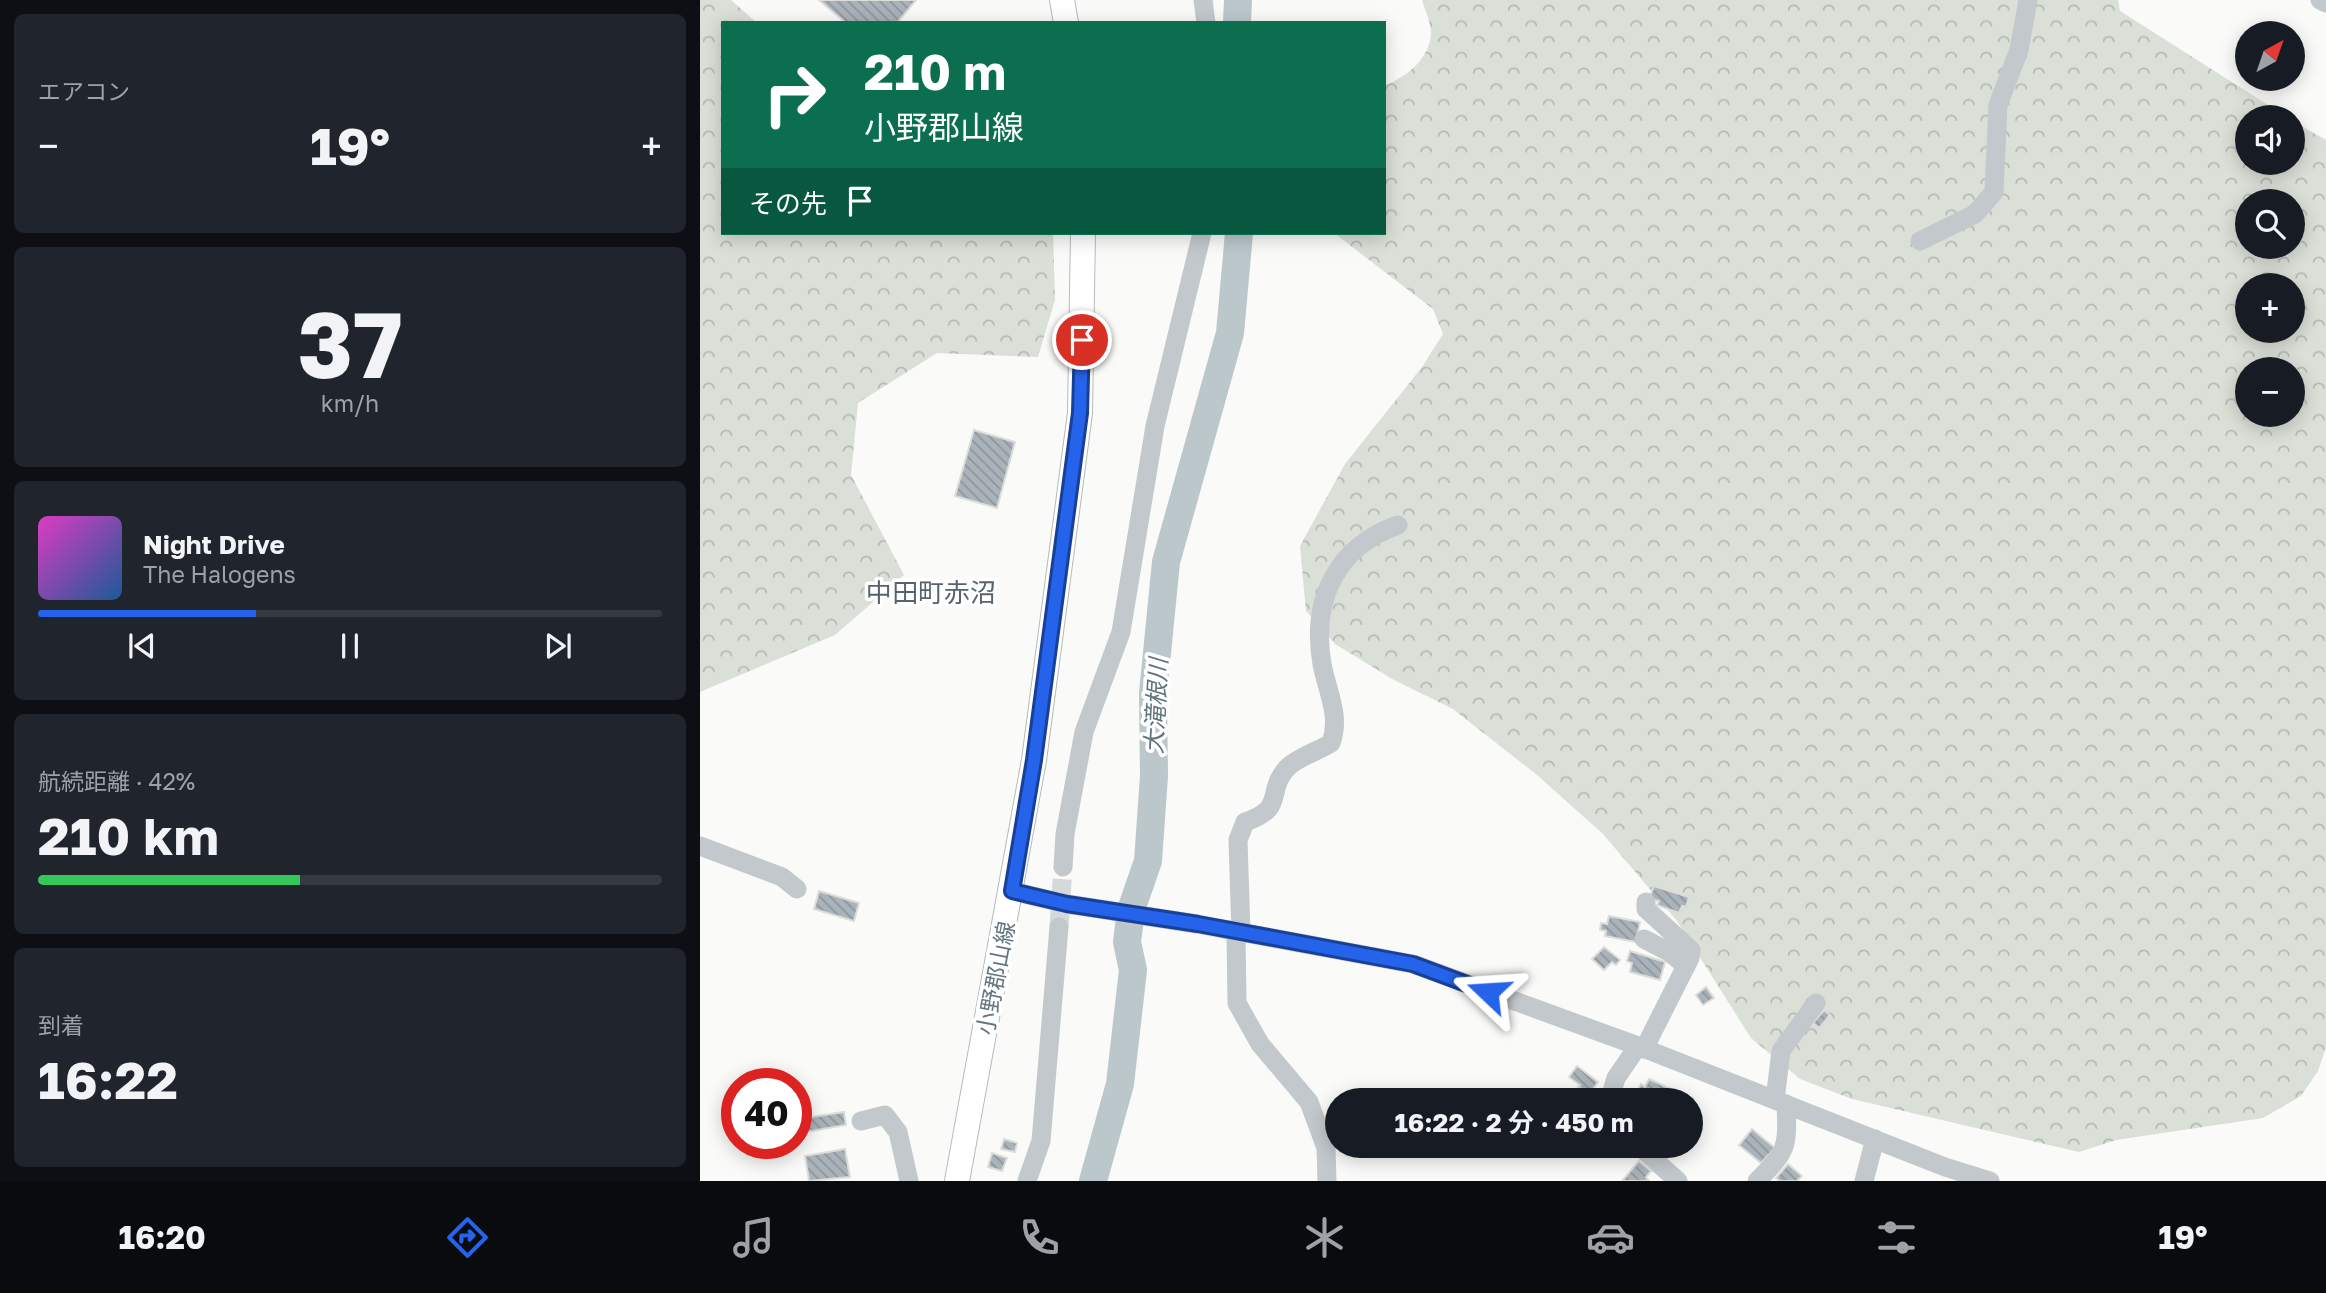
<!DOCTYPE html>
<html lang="ja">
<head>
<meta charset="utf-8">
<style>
	:root { --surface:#171b24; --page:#20242c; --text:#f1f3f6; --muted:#9ea1a6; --line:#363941; --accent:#2563eb }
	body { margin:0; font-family:"Golos Text","Noto Sans JP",sans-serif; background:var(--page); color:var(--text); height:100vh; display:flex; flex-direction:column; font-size:26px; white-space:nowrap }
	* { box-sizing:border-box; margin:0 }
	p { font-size:23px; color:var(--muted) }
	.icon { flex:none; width:38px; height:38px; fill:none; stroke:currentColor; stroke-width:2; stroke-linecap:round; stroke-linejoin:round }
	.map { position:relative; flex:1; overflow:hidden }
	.details { display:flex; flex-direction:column; gap:14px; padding:14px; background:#0d0f14; width:700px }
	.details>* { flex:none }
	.top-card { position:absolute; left:21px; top:21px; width:665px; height:214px; border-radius:0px; box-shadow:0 4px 18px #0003; background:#0b6e4f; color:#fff; overflow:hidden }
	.needle { width:46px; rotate:40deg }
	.controls { position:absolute; left:1535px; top:21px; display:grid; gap:14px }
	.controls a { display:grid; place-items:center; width:70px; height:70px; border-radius:50%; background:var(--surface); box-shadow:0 4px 18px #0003; font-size:35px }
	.speed { position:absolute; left:21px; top:1068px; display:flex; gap:14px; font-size:35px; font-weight:700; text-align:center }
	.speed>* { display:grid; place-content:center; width:91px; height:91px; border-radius:50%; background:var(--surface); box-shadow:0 4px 18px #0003; line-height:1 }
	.speed .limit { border:10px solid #d22; background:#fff; color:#111 }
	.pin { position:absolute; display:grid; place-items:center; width:60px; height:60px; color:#fff; margin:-30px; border:4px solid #fff; border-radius:50%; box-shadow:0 2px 7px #0007 }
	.me { position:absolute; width:77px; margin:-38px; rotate:290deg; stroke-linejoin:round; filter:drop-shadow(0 0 5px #0008) }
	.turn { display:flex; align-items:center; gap:24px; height:147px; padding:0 28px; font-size:32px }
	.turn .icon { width:91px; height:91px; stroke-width:2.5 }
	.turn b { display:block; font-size:49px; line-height:60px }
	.then { display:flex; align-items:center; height:66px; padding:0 28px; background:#0003; gap:14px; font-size:26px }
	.big { font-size:52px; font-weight:700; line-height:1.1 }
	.details .tile { flex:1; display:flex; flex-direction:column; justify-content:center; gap:10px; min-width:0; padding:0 24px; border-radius:10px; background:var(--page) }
	.details .dial { align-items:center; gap:0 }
	.dial b { font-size:91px; line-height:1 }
	.song { display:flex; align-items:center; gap:21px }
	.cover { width:84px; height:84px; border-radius:10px; background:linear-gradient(135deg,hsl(310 70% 55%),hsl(210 70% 35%)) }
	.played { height:7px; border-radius:4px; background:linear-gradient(90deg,var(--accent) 35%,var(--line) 35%) }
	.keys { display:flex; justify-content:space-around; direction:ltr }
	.heat { display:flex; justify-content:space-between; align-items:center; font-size:38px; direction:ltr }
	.charge { height:10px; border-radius:5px; background:linear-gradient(90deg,#34c759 42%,var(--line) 0) }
	.trip { position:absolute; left:625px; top:1088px; width:378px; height:70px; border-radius:35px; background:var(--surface); box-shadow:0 4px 18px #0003; font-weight:700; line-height:70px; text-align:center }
	.menu { display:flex; height:112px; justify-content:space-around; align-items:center; background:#090b0e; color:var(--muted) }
	.menu .icon { width:49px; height:49px }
	.menu .current { color:var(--accent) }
	.menu b { font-size:32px; color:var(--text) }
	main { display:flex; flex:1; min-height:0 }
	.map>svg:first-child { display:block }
</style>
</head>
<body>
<main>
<section class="details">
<div class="tile"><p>エアコン</p>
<div class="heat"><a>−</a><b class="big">19°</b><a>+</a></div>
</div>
<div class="tile dial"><b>37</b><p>km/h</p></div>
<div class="tile">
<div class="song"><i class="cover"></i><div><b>Night Drive</b><p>The Halogens</p></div></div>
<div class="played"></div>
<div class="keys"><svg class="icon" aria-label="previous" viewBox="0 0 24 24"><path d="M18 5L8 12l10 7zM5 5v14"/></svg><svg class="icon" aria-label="pause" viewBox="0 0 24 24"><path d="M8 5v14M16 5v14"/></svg><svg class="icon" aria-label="next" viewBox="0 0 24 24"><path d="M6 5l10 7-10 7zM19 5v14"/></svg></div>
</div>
<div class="tile"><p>航続距離 · 42%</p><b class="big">210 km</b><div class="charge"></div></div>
<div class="tile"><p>到着</p><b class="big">16:22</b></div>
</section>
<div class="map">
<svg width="1626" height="1181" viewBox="0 0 1626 1181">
	<defs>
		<pattern id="forest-crowns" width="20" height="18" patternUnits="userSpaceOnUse" patternTransform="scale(1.75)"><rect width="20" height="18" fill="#dadfd7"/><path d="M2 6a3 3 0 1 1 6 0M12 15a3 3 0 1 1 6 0" fill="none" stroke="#b4b9b4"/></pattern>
		<pattern id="building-back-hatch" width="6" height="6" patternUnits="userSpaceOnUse" patternTransform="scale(1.75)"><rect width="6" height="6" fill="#aab3b9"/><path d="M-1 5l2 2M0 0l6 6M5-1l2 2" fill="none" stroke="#8e969c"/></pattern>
	</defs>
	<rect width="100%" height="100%" fill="#fafaf8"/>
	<g fill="url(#forest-crowns)" fill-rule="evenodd">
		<polygon points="0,0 31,0 57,23 23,23 23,233 353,233 355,300 338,357 237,353 158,403 151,475 204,575 135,635 0,692"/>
		<path d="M 722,0 L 1418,0 L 1420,11 L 1587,117 L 1547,117 L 1547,163 L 1592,163 L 1593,121 L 1626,140 L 1626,1047 L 1618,1071 L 1601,1096 L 1563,1118 L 1416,1140 L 1379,1152 L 1152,1099 L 1100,1079 L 1051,1038 L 977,921 L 903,834 L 837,775 L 753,709 L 694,680 L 635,644 L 606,611 L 600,546 L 645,464 L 722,367 L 743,334 L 733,309 L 634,233 L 684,233 L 684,86 C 706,77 730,59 731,33 C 731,23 725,10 722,0 ZM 1547,201 L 1592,201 L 1592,247 L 1547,247 ZM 1547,285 L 1592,285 L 1592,331 L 1547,331 ZM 1547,369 L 1592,369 L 1592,415 L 1547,415 Z"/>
	</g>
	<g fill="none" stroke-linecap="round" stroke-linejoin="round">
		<g stroke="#bbc7cb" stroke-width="28">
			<polyline points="537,23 538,0"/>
			<polyline points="393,1181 420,1084 433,970 427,942 431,910 448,861 454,776 453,693 466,562 530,333 539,233"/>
		</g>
	</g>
	<g fill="url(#building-back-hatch)" stroke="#dcdcda" stroke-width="2">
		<polygon points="119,0 216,0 197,23 146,23"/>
		<polygon points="274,430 315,442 297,508 255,496"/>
		<polygon points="954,886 989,897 986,907 982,906 979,913 957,905 959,901 949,898"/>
		<polygon points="119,891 159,903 154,921 114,909"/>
		<polygon points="909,916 940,922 936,942 905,936 906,931 900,930 901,923 907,924"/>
		<polygon points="904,947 920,960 916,965 912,962 904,970 892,959"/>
		<polygon points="930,951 965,962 960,980 930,972 932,963 927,961"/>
		<polygon points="1006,987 1014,998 1003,1005 996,995"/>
		<polygon points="1124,1010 1130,1015 1119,1028 1113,1023"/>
		<polygon points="877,1066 898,1082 890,1093 878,1087 880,1085 869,1077"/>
		<polygon points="949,1079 988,1097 986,1101 940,1098 943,1092 938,1090 941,1084 945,1087"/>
		<polygon points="144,1112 146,1125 100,1133 98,1119"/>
		<polygon points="1052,1129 1075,1148 1061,1163 1039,1145"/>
		<polygon points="304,1139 317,1143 315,1152 301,1149"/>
		<polygon points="145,1149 150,1177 109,1181 105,1156"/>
		<polygon points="292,1153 307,1158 302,1171 288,1167"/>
		<polygon points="939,1161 951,1171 946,1177 949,1181 922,1181"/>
		<polygon points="1088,1164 1102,1176 1097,1181 1080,1181 1076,1178"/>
	</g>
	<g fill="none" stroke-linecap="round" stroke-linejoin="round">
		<polyline stroke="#d5d9db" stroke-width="19" stroke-dasharray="19 10" stroke-linecap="butt" points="359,927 363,867"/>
		<g stroke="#b5babe" stroke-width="26">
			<g id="major">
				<polyline points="362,0 366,23"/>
				<polyline points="257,1181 334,760 380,413 383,233"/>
			</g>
		</g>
		<g stroke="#c3c8cc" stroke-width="19">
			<polyline points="503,0 506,23"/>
			<polyline points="1620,0 1626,3"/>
			<polyline points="1220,241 1275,214 1294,192 1298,105 1319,50 1328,0"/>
			<polyline points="0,846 82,877 97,889"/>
			<polyline points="363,867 365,834 384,732 421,632 455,426 502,233"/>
			<polyline points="312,891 367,904 497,924 713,964 938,1046 1245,1167 1290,1181"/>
			<polyline points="536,933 537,1003 560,1044 609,1102 626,1148 627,1181"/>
			<path d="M 541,934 L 538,840 L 545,822 C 587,808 565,792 587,768 C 599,756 617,752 631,743 C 641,716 627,691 622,664 C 611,600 636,547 698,525"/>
			<polyline points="944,939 969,952 986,966"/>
			<polyline points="944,1049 990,958 991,950 946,909 946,902"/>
			<polyline points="1075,1100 1081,1051 1116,1003"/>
			<polyline points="909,1101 916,1078 938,1046"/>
			<polyline points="161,1121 185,1115 198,1132 209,1181"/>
			<polyline points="939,1146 978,1181"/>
			<polyline points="327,1181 341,1141 359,927"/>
			<path d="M 1057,1181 C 1087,1151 1088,1148 1086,1104"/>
			<polyline points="1164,1181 1175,1139"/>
		</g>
		<use href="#major" stroke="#fff" stroke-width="24"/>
	</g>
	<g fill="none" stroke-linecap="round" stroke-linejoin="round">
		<g stroke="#184099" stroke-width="18">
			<polyline id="route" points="382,340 380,413 334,760 312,891 367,904 498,924 713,964 788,992"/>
		</g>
		<use href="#route" stroke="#2563eb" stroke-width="12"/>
	</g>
	<g text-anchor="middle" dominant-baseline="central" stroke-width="7" stroke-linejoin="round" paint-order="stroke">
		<g font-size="23" fill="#657683" stroke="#fff">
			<text transform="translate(295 978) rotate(-79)">小野郡山線</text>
		</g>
		<g font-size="24" font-style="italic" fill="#60757c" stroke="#fff">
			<text transform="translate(455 706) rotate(-87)">大滝根川</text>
		</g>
		<g font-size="26" fill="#57646e" stroke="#fff">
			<text x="231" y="592">中田町赤沼</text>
		</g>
	</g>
</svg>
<div class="controls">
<a><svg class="needle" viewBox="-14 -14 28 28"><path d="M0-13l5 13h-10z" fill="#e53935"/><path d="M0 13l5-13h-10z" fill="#9ea1a6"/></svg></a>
<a><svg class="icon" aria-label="sound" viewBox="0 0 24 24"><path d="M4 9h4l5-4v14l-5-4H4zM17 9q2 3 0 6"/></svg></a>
<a><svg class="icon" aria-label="search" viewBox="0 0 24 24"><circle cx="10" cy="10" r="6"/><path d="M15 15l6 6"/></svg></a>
<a>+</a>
<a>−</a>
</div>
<div class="speed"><div class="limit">40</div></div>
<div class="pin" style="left:382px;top:340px;background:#d93025"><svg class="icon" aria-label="arrive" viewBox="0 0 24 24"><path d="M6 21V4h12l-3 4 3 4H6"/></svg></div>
<svg class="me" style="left:788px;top:992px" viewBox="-20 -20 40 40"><path d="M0-17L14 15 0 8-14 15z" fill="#2563eb" stroke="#fff" stroke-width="4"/></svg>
<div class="trip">16:22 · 2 分 · 450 m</div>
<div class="top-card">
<div class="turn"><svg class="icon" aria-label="right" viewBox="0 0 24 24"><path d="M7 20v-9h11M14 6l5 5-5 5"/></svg><div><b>210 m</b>小野郡山線</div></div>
<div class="then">その先<svg class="icon" aria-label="arrive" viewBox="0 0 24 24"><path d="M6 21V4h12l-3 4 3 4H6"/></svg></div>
</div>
</div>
</main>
<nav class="menu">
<b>16:20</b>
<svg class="icon current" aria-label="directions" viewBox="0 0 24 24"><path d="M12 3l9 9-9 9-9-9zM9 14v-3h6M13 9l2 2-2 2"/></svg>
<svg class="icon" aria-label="music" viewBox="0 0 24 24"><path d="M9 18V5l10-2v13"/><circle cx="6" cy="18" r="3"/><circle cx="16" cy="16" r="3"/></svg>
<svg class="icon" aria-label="phone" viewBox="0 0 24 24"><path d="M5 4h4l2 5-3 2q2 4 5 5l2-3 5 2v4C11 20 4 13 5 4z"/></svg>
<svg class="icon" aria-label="climate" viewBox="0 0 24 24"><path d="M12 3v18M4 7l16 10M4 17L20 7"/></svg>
<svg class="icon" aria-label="car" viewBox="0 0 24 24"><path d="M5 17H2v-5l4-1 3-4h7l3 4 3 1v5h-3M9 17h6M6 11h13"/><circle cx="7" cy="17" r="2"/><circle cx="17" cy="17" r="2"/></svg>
<svg class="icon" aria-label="filters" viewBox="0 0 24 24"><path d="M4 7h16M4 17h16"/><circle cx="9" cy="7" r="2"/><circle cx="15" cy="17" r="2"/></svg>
<b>19°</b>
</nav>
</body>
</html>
